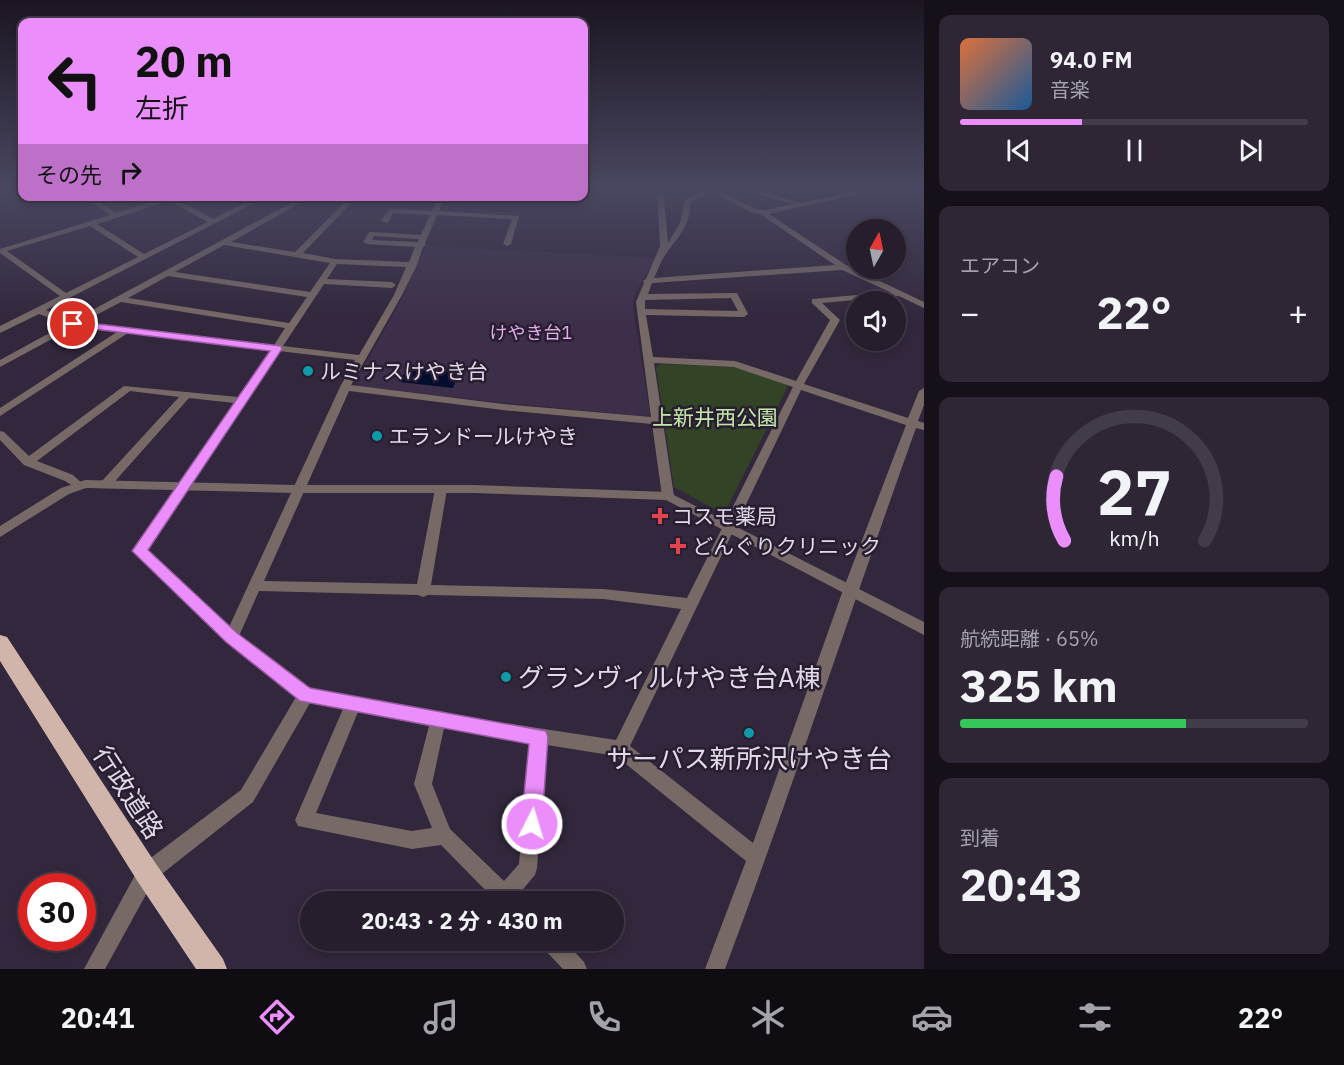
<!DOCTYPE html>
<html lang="ja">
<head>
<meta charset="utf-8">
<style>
	:root { --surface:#261d2d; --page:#2e2635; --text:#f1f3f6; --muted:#a4a2aa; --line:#423b49; --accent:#eb8dfb }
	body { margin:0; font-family:"IBM Plex Sans","Noto Sans JP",sans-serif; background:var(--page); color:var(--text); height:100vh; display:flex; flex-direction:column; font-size:22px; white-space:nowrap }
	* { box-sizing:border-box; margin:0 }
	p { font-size:20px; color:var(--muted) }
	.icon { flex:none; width:33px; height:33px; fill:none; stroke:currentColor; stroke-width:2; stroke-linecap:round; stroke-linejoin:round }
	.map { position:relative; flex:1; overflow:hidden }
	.details { display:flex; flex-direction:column; gap:15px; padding:15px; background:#151019; width:420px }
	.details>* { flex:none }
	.banner { position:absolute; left:18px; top:18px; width:570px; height:183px; border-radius:12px; box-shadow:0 3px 9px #0003,0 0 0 2px var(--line); background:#eb8dfb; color:#111; overflow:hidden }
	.needle { width:39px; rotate:9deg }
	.controls { position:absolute; left:846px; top:219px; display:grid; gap:12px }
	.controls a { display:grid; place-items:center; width:60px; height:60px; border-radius:50%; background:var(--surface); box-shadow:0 3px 9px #0003,0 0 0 2px var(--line); font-size:30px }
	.speed { position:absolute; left:18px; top:873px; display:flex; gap:12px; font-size:30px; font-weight:700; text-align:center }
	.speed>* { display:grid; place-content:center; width:78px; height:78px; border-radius:50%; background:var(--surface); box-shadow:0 3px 9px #0003,0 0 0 2px var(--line); line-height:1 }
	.speed .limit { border:9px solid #d22; background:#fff; color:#111 }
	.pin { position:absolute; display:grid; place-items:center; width:51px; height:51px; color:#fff; margin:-26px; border:3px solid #fff; border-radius:50%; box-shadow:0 2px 6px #0007 }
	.me { position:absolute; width:66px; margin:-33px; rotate:5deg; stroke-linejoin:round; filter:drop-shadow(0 0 4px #0008) }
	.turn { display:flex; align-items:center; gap:21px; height:126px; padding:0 18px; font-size:27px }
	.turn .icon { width:78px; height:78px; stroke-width:2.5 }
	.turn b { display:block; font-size:42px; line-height:51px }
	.then { display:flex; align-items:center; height:57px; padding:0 18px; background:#0003; gap:12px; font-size:22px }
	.big { font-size:45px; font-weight:700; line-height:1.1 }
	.details .widget { flex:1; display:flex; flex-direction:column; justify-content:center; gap:9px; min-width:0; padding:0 21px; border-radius:12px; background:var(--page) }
	.details .dial { align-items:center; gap:0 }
	.dial svg { height:156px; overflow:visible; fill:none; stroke:var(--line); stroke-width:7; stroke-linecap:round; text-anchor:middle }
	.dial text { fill:var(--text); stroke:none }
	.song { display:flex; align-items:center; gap:18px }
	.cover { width:72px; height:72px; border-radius:9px; background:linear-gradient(135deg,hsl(20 70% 55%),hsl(210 70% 35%)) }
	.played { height:6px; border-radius:3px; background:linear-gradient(90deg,var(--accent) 35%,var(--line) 35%) }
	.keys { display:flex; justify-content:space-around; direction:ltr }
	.heat { display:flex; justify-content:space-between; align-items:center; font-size:33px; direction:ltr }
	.charge { height:9px; border-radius:4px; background:linear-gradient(90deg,#34c759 65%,var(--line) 0) }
	.trip { position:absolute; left:300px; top:891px; width:324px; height:60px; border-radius:30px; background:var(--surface); box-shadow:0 3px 9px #0003,0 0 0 2px var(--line); font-weight:700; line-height:60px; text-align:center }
	.tab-bar { display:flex; height:96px; justify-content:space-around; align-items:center; background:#0f0c12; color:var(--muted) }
	.tab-bar .icon { width:42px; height:42px }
	.tab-bar .selected { color:var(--accent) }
	.tab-bar b { font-size:27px; color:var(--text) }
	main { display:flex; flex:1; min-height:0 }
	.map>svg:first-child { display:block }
</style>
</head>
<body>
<main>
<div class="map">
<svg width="924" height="969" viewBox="0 0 924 969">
	<rect width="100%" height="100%" fill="#32273c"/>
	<polygon fill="#3d2f49" points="426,246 656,258 634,295 633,308 650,414 644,416 504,403 359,386 355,382 401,300"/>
	<g fill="#334326">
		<polygon points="160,196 165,199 117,213 90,197"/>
		<polygon points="660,364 737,367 785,383 788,386 725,512 718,511 674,487 656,367"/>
	</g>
	<polygon fill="#030e2e" points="407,367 459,373 453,388 400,382"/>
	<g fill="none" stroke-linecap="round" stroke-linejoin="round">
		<g fill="#776a66" fill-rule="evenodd">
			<path d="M 657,187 L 663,187 L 668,243 L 680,223 L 685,200 L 711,189 L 715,189 L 755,209 L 765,210 L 794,204 L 731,187 L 742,187 L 802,203 L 876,187 L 889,187 L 769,214 L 846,265 L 924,302 L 924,308 L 899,296 L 822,303 L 840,320 L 804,384 L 908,418 L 919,391 L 924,388 L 924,405 L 918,421 L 924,423 L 924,430 L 916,428 C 851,608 792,790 725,969 L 705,969 L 746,861 L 616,756 L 547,745 L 537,868 L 535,875 L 518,895 L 521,902 L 497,902 L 441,845 L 412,849 L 298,826 L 295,820 L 343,709 L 310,703 L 253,802 L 154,880 L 105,969 L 84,969 L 140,866 L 241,790 L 296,697 L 226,642 L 133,551 L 234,403 L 189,398 L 109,488 L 101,488 L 99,485 L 101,482 L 179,397 L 130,391 L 37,461 L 73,475 L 84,485 L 78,489 L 65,481 L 24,465 L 0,440 L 0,431 L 4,432 L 29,456 L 124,386 L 238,397 L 270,350 L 128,333 L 0,416 L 0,408 L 117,332 L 74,327 L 0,367 L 0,360 L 66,324 L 39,314 L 0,333 L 0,326 L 60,296 L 0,253 L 0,249 L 110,215 L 81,196 L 90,196 L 116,213 L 164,198 L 164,196 L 182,196 L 176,199 L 213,219 L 259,196 L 268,196 L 46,310 L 72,321 L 304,196 L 313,196 L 231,242 L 295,252 L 351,196 L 358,196 L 303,253 L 335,259 L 409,262 L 415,247 L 367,244 L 363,242 L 369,232 L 372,232 L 421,235 L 430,215 L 393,213 L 388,223 L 381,221 L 389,210 L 391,209 L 432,211 L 438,196 L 445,196 L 439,211 L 519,216 L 511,244 L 507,246 L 503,244 L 512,219 L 437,215 L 425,243 L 426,245 L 423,247 L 417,265 L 402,295 L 351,385 L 503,404 L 651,417 L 636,302 L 644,283 L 643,281 L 646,279 L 660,246 ZM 713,192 L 751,212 L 760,214 L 835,265 L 654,278 C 657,272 659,266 662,260 C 673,241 692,228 690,202 ZM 169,201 L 208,222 L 144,254 L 97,224 ZM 90,226 L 138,257 L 66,293 L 7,251 ZM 374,236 L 419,239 L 418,242 L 372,240 ZM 224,245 L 330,263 L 310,292 L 175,272 ZM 337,264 L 406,267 L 394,295 L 359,355 L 283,346 L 324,284 L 392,288 L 396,285 L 392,282 L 327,279 ZM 842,270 L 890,292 L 812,299 L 812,303 L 830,320 L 796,381 L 735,361 L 653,357 L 646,315 L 744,317 L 748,314 L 737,293 L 648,294 L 652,283 ZM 168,276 L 307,297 L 289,323 L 128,298 ZM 731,298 L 738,311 L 645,309 L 645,300 ZM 121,302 L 285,328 L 274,345 L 83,322 ZM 279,351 L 355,360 L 340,387 L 229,627 L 147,550 ZM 654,363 L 734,367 L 793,387 L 687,598 L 603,589 L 431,585 L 447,489 L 441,485 L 435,489 L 417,584 L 264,581 L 349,391 L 503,410 L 652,424 L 662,496 L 668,500 L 672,499 L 674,496 ZM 801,390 L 906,425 L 843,590 L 753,843 L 630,746 ZM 259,591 L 418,595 L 423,597 L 428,595 L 603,599 L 681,609 L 616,740 L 438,713 L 310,689 L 239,636 ZM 358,712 L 429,726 L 414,784 L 432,828 L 412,831 L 316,813 ZM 444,728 L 530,742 L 519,864 L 504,881 L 450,829 L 432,784 Z"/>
			<polygon points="539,940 564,940 584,962 587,969 563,969 542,947"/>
		</g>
		<polygon fill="#776a66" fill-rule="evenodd" points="85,480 297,485 473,485 668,492 924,622 924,635 666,500 473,493 297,493 86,488 69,494 0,537 0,526 61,488"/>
		<polygon fill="#d1b4aa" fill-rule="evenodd" points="0,635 7,637 156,864 223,959 227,969 196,969 138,882 0,661"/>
	</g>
	<linearGradient id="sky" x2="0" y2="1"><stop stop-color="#1c1521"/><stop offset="0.58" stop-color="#494761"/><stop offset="1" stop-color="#494761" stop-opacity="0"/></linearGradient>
	<rect width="924" height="323" fill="url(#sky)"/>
	<polygon fill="#eb8dfb" stroke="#995ca3" stroke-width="1.5" points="73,321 281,346 282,349 148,550 237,633 310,688 546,731 548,737 542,824 539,832 532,835 524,832 521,824 529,744 300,701 226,642 132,551 270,351 70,326 68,324"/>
	<g fill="#0f9aa8" stroke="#281d31" stroke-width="2">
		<circle cx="308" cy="371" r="6"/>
		<circle cx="377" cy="436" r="6"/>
		<circle cx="506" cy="677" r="6"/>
		<circle cx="749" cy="733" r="6"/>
	</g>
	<g fill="#e0444e" stroke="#281d31" stroke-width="2">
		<path d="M657 507h6v6h6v6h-6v6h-6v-6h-6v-6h6z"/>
		<path d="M675 537h6v6h6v6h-6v6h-6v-6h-6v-6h6z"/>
	</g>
	<g text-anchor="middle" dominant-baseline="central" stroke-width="5" stroke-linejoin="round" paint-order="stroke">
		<g font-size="18" fill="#e1ade9" stroke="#281d31">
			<text x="531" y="332">けやき台1</text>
		</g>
		<g font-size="21" fill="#e0d9e7" stroke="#281d31" text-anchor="start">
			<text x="320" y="371">ルミナスけやき台</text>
			<text x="389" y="436">エランドールけやき</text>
			<text x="672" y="516">コスモ薬局</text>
			<text x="692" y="546">どんぐりクリニック</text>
		</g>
		<g font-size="21" fill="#c2e8a5" stroke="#281d31">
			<text x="715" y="417">上新井西公園</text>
		</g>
		<g font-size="26" fill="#e0d9e7" stroke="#281d31" text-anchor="start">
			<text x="518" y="677">グランヴィルけやき台A棟</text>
			<text x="749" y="758" text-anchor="middle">サーパス新所沢けやき台</text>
		</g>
		<g font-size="26" fill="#e0d9e7" stroke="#281d31">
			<text transform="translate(129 792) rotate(57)">行政道路</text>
		</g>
	</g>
</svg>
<div class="controls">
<a><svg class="needle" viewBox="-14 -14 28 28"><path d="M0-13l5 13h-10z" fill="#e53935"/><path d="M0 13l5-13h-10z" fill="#a4a2aa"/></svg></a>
<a><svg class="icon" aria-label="sound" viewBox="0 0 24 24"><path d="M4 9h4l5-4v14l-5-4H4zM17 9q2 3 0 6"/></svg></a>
</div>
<div class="speed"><div class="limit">30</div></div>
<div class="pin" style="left:73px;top:324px;background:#d93025"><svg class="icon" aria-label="arrive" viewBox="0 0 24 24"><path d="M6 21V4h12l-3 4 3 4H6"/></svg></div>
<svg class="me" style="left:532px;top:824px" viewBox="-20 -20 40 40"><circle r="17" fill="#eb8dfb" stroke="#fff" stroke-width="3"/><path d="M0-11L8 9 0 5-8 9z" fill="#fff"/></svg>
<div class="trip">20:43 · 2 分 · 430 m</div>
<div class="banner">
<div class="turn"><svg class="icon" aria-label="left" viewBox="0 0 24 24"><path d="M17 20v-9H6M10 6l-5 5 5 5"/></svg><div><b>20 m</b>左折</div></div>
<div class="then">その先<svg class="icon" aria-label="right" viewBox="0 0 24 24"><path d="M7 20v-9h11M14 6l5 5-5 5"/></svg></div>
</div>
</div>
<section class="details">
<div class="widget">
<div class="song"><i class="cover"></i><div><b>94.0 FM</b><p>音楽</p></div></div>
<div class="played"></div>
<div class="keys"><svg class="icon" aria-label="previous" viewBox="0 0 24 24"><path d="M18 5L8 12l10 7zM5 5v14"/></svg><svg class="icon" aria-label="pause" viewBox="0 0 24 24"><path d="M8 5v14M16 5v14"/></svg><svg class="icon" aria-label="next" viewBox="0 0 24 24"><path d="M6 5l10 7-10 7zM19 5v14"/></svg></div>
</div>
<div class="widget"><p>エアコン</p>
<div class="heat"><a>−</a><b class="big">22°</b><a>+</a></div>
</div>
<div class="widget dial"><svg viewBox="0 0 100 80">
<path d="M14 69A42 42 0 1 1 86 69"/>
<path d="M14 69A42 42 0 0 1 10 36" stroke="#eb8dfb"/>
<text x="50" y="56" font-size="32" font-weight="700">27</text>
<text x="50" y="72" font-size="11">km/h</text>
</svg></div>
<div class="widget"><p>航続距離 · 65%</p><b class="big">325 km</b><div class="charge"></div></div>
<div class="widget"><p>到着</p><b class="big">20:43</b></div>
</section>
</main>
<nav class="tab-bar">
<b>20:41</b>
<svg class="icon selected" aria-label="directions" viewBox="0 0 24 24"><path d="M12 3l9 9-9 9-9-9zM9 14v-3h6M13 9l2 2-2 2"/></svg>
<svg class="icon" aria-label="music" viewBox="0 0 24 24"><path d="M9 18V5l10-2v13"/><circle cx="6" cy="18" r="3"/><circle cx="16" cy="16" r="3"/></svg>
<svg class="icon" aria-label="phone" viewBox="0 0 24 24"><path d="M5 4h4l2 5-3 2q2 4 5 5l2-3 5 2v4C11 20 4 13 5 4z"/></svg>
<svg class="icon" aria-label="climate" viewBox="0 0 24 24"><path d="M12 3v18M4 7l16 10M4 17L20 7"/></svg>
<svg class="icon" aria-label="car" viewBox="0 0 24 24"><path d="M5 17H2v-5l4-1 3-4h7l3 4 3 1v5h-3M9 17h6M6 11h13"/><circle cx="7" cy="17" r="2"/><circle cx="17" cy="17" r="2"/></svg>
<svg class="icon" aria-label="filters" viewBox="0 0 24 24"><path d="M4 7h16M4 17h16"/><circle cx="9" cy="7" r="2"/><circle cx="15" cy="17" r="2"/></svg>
<b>22°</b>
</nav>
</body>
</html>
